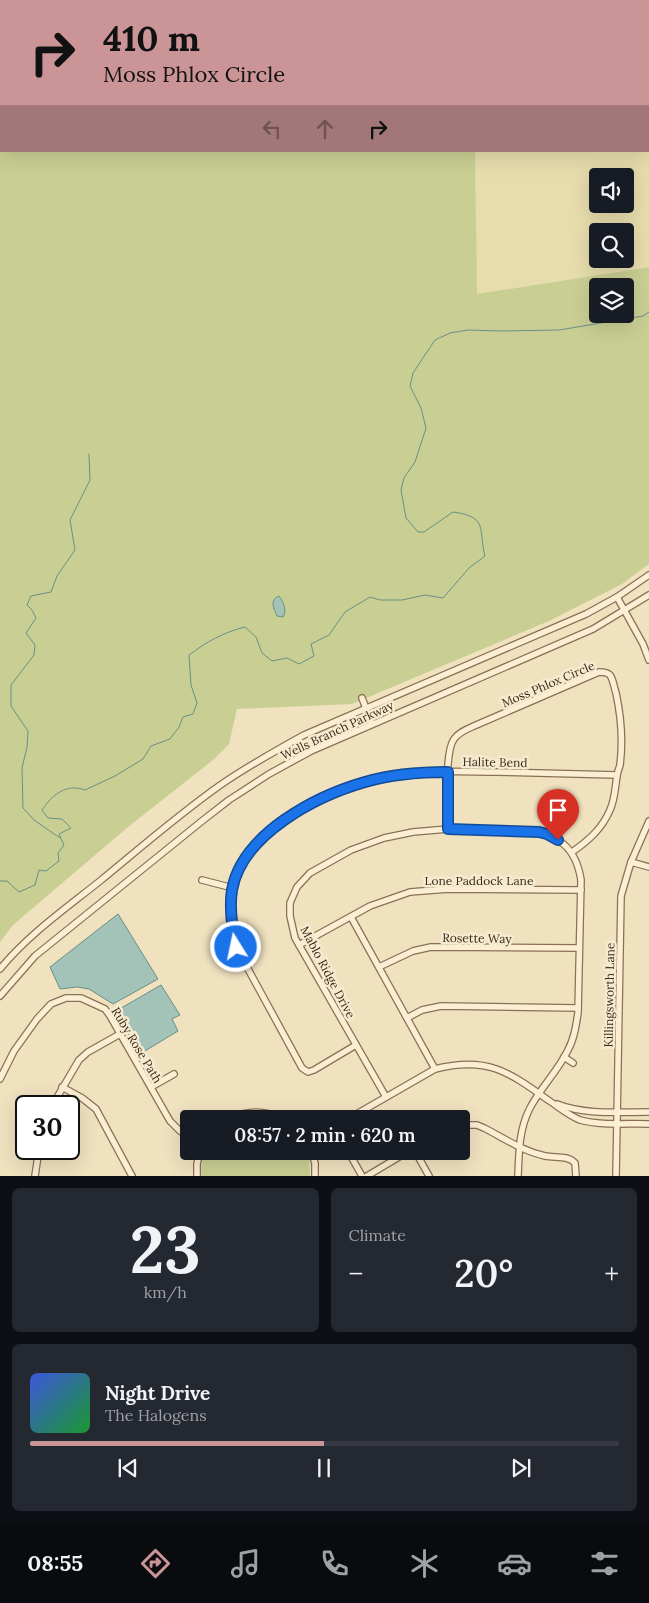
<!DOCTYPE html>
<html lang="en">
<head>
<meta charset="utf-8">
<style>
	:root { --surface:#171b24; --page:#242831; --text:#f1f3f6; --muted:#9ea1a6; --line:#363941; --accent:#cb9598 }
	body { margin:0; font-family:Lora,serif; background:var(--page); color:var(--text); height:100vh; display:flex; flex-direction:column; font-size:19px; white-space:nowrap }
	* { box-sizing:border-box; margin:0 }
	p { font-size:16px; color:var(--muted) }
	.icon { flex:none; width:28px; height:28px; fill:none; stroke:currentColor; stroke-width:2; stroke-linecap:round; stroke-linejoin:round }
	.map { position:relative; height:1176px; overflow:hidden }
	.drawer { display:flex; flex-direction:column; gap:12px; padding:12px; background:#0d0f14; flex:1 }
	.drawer>* { flex:none }
	.guide { position:absolute; left:0px; top:0px; width:650px; height:152px; box-shadow:0 5px 20px #0002; background:#cb9598; color:#111; overflow:hidden }
	.controls { position:absolute; left:589px; top:168px; display:grid; gap:10px }
	.controls a { display:grid; place-items:center; width:45px; height:45px; border-radius:5px; background:var(--surface); box-shadow:0 5px 20px #0002; font-size:25px }
	.speed { position:absolute; left:15px; top:1095px; display:flex; gap:10px; font-size:25px; font-weight:700; text-align:center }
	.speed>* { display:grid; place-content:center; width:65px; height:65px; border-radius:50%; background:var(--surface); box-shadow:0 5px 20px #0002; line-height:1 }
	.speed .limit { border:2px solid #111; border-radius:8px; background:#fff; color:#111 }
	.pin { position:absolute; display:grid; place-items:center; width:42px; height:42px; color:#fff; margin:-51px -21px; border-radius:50% 50% 50% 0; rotate:-45deg; box-shadow:0 0 5px #0007 }
	.pin .icon { rotate:45deg }
	.me { position:absolute; width:55px; margin:-28px; rotate:350deg; stroke-linejoin:round; filter:drop-shadow(0 0 4px #0008) }
	.turn { display:flex; align-items:center; gap:18px; height:105px; padding:0 20px; font-size:22px }
	.turn .icon { width:65px; height:65px; stroke-width:2.5 }
	.turn b { display:block; font-size:35px; line-height:42px }
	.lanes { display:flex; align-items:center; height:48px; padding:0 20px; background:#0003; justify-content:center; gap:25px; direction:ltr }
	.lanes .off { opacity:.35 }
	.big { font-size:38px; font-weight:600; line-height:1.1 }
	.drawer .tile { flex:1; display:flex; flex-direction:column; justify-content:center; gap:8px; min-width:0; padding:0 18px; border-radius:8px; background:var(--page) }
	.drawer .dial { align-items:center; gap:0 }
	.dial b { font-size:65px; line-height:1 }
	.song { display:flex; align-items:center; gap:15px }
	.cover { width:60px; height:60px; border-radius:8px; background:linear-gradient(135deg,hsl(230 70% 55%),hsl(130 70% 35%)) }
	.played { height:5px; border-radius:2px; background:linear-gradient(90deg,var(--accent) 50%,var(--line) 50%) }
	.keys { display:flex; justify-content:space-around; direction:ltr }
	.heat { display:flex; justify-content:space-between; align-items:center; font-size:28px; direction:ltr }
	.drawer .tiles { flex:1; display:grid; gap:12px; grid-template-columns:1fr 1fr }
	.tile:last-child { grid-column:span 2 }
	.trip { position:absolute; left:180px; top:1110px; width:290px; height:50px; border-radius:5px; background:var(--surface); box-shadow:0 5px 20px #0002; font-weight:600; line-height:50px; text-align:center }
	.menu { display:flex; height:80px; justify-content:space-around; align-items:center; background:#090b0e; color:var(--muted) }
	.menu .icon { width:35px; height:35px }
	.menu .current { color:var(--accent) }
	.menu b { font-size:22px; color:var(--text) }
	.map>svg:first-child { display:block }
</style>
</head>
<body>
<div class="map">
<svg width="649" height="1176" viewBox="0 0 649 1176">
	<rect width="100%" height="100%" fill="#f0e1bf"/>
	<path fill="#e6dcac" fill-rule="evenodd" d="M 0,0 L 649,0 L 649,267 L 476,294 L 475,151 L 649,151 L 649,1 L 1,1 L 1,133 ZM 598,176 L 625,176 L 625,204 L 598,204 ZM 598,231 L 625,231 L 625,259 L 598,259 Z"/>
	<g fill="#c9cf93" fill-rule="evenodd">
		<path d="M 0,133 L 1,151 L 475,151 L 477,294 L 649,267 L 649,564 L 622,584 L 549,621 L 352,704 L 237,709 L 229,744 L 213,760 L 128,827 L 13,925 L 0,942 ZM 598,286 L 625,286 L 625,314 L 598,314 Z"/>
		<polygon points="205,1151 306,1151 309,1156 310,1176 201,1176 202,1157"/>
	</g>
	<g fill="#a3c2b8" stroke="#699086">
		<path d="M 279,596 C 284,603 287,610 283,617 L 277,616 C 274,609 269,600 279,596 Z"/>
		<polygon points="118,914 158,979 113,1004 89,989 77,987 60,989 50,967"/>
		<polygon points="161,985 180,1015 172,1019 178,1031 140,1054 116,1011"/>
	</g>
	<g fill="none" stroke-linecap="round" stroke-linejoin="round">
		<g stroke="#699086" stroke-width="1">
			<polyline points="60,838 34,820 23,808 22,768 27,747 28,731 11,706 11,685 34,655 35,645 26,633 36,618 32,610 27,605 31,596 51,592 57,576 75,550 70,520 90,480 89,454"/>
			<path d="M 0,881 L 7,881 L 19,892 L 35,885 L 39,870 L 46,871 L 59,861 L 58,853 L 64,845 L 59,834 L 71,828 L 62,819 L 48,818 L 42,810 C 52,795 66,783 85,790 L 115,776 L 143,759 L 151,746 L 170,739 L 179,727 L 183,717 L 193,714 L 197,703 L 191,685 L 189,655 C 208,641 222,633 245,627 L 256,637 L 262,653 L 272,661 L 287,658 L 299,664 L 314,656 L 311,644 L 329,635 L 345,612 L 370,597 L 380,600 L 402,600 L 425,595 L 443,598 L 469,568 L 485,556 C 478,529 489,517 453,512 L 424,532 L 418,532 L 406,518 L 401,490 L 404,478 L 415,462 L 426,428 L 421,408 L 410,386 L 413,373 L 435,340 L 450,333 L 468,330 L 501,331 L 559,330 L 643,316 L 649,312"/>
		</g>
		<g stroke="#8a7156" stroke-width="8">
			<g id="minor">
				<polyline points="617,597 643,644 649,660"/>
				<polyline points="362,698 372,724"/>
				<path d="M 448,829 C 448,809 444,753 454,739 C 459,732 467,729 474,726 L 599,672 C 602,672 607,672 610,675 C 613,679 614,687 616,693 C 621,716 623,741 620,765 C 619,769 617,773 617,776 C 615,788 615,799 610,810 C 602,829 588,841 572,852"/>
				<polyline points="631,862 649,867"/>
				<polyline points="202,880 233,888"/>
				<polyline points="351,917 435,1069"/>
				<polyline points="299,945 370,906 410,892 448,889 581,890"/>
				<polyline points="379,967 413,951 431,947 579,948"/>
				<path d="M 0,969 C 28,935 65,909 100,881 C 139,849 178,815 219,786 C 246,767 275,751 304,735 L 586,614 L 617,597 L 649,575"/>
				<polyline points="0,996 35,956 202,821 229,800 269,774 311,751 593,629 649,595"/>
				<polyline points="407,1018 422,1010 441,1006 578,1008"/>
				<path d="M 356,1045 L 314,1070 L 308,1072 L 302,1068 L 236,947 C 232,928 228,905 233,887 C 238,871 247,853 259,840 C 293,804 360,780 409,774 C 437,770 467,772 496,772 C 536,773 576,774 617,775"/>
				<polyline points="564,1057 573,1063"/>
				<polyline points="0,1079 14,1051 37,1019 51,1004 66,998 81,998 105,1009 110,1016 170,1121 180,1131 189,1137"/>
				<polyline points="62,1087 82,1098 96,1109 132,1176"/>
				<polyline points="151,1087 174,1074"/>
				<path d="M 386,1097 L 295,938 L 290,916 L 290,903 L 297,887 L 310,873 L 351,850 L 384,838 L 413,832 L 448,829 L 527,831 C 559,834 576,848 581,880 L 578,1013 C 576,1026 574,1039 568,1050 C 558,1071 541,1087 530,1108 C 519,1129 519,1152 518,1176"/>
				<path d="M 557,1104 C 585,1115 619,1112 649,1112"/>
				<polyline points="52,1106 79,1060 88,1052 120,1034"/>
				<path d="M 229,1119 C 246,1110 266,1110 283,1119"/>
				<path d="M 348,1119 L 435,1069 C 486,1056 508,1071 548,1100 C 559,1107 568,1115 580,1120 C 602,1126 627,1123 649,1124"/>
				<path d="M 461,1125 L 477,1125 L 484,1128 C 504,1138 522,1151 545,1156 C 555,1158 568,1155 575,1163 L 576,1176"/>
				<polyline points="311,1151 315,1163 315,1176"/>
				<polyline points="348,1151 362,1176"/>
				<polyline points="415,1151 429,1176"/>
				<polyline points="35,1176 39,1149"/>
				<polyline points="197,1176 197,1164 200,1151"/>
				<polyline points="367,1176 409,1151"/>
				<polyline points="616,1176 621,896 631,862 649,821"/>
			</g>
		</g>
		<use href="#minor" stroke="#fbeed3" stroke-width="5.5"/>
	</g>
	<g fill="none" stroke-linecap="round" stroke-linejoin="round">
		<g stroke="#114b97" stroke-width="12">
			<path id="route" d="M 236,947 C 232,928 229,909 232,890 C 242,834 316,796 365,782 C 392,774 420,772 448,772 L 448,829 L 539,832 L 547,834 L 558,840"/>
		</g>
		<use href="#route" stroke="#1a73e8" stroke-width="9"/>
	</g>
	<g text-anchor="middle" dominant-baseline="central" stroke-width="5" stroke-linejoin="round" paint-order="stroke">
		<g font-size="12" fill="#39291c" stroke="#f7ebcf">
			<text transform="translate(548 684) rotate(-23)">Moss Phlox Circle</text>
			<text transform="translate(337 730) rotate(-25)">Wells Branch Parkway</text>
			<text transform="translate(495 762) rotate(1)">Halite Bend</text>
			<text x="479" y="880">Lone Paddock Lane</text>
			<text transform="translate(477 938) rotate(1)">Rosette Way</text>
			<text transform="translate(328 972) rotate(62)">Mablo Ridge Drive</text>
			<text transform="translate(609 995) rotate(-89)">Killingsworth Lane</text>
			<text transform="translate(137 1045) rotate(59)">Ruby Rose Path</text>
		</g>
	</g>
</svg>
<div class="controls">
<a><svg class="icon" aria-label="sound" viewBox="0 0 24 24"><path d="M4 9h4l5-4v14l-5-4H4zM17 9q2 3 0 6"/></svg></a>
<a><svg class="icon" aria-label="search" viewBox="0 0 24 24"><circle cx="10" cy="10" r="6"/><path d="M15 15l6 6"/></svg></a>
<a><svg class="icon" aria-label="layers" viewBox="0 0 24 24"><path d="M12 4l9 5-9 5-9-5zM3 14l9 5 9-5"/></svg></a>
</div>
<div class="speed"><div class="limit">30</div></div>
<div class="pin" style="left:558px;top:840px;background:#d93025"><svg class="icon" aria-label="arrive" viewBox="0 0 24 24"><path d="M6 21V4h12l-3 4 3 4H6"/></svg></div>
<svg class="me" style="left:236px;top:947px" viewBox="-20 -20 40 40"><circle r="17" fill="#1a73e8" stroke="#fff" stroke-width="3"/><path d="M0-11L8 9 0 5-8 9z" fill="#fff"/></svg>
<div class="trip">08:57 · 2 min · 620 m</div>
<div class="guide">
<div class="turn"><svg class="icon" aria-label="right" viewBox="0 0 24 24"><path d="M7 20v-9h11M14 6l5 5-5 5"/></svg><div><b>410 m</b>Moss Phlox Circle</div></div>
<div class="lanes"><svg class="icon off" aria-label="left" viewBox="0 0 24 24"><path d="M17 20v-9H6M10 6l-5 5 5 5"/></svg><svg class="icon off" aria-label="ahead" viewBox="0 0 24 24"><path d="M12 20V5M6 11l6-6 6 6"/></svg><svg class="icon" aria-label="right" viewBox="0 0 24 24"><path d="M7 20v-9h11M14 6l5 5-5 5"/></svg></div>
</div>
</div>
<section class="drawer">
<div class="tiles">
<div class="tile dial"><b>23</b><p>km/h</p></div>
<div class="tile"><p>Climate</p>
<div class="heat"><a>−</a><b class="big">20°</b><a>+</a></div>
</div>
<div class="tile">
<div class="song"><i class="cover"></i><div><b>Night Drive</b><p>The Halogens</p></div></div>
<div class="played"></div>
<div class="keys"><svg class="icon" aria-label="previous" viewBox="0 0 24 24"><path d="M18 5L8 12l10 7zM5 5v14"/></svg><svg class="icon" aria-label="pause" viewBox="0 0 24 24"><path d="M8 5v14M16 5v14"/></svg><svg class="icon" aria-label="next" viewBox="0 0 24 24"><path d="M6 5l10 7-10 7zM19 5v14"/></svg></div>
</div>
</div>
</section>
<nav class="menu">
<b>08:55</b>
<svg class="icon current" aria-label="directions" viewBox="0 0 24 24"><path d="M12 3l9 9-9 9-9-9zM9 14v-3h6M13 9l2 2-2 2"/></svg>
<svg class="icon" aria-label="music" viewBox="0 0 24 24"><path d="M9 18V5l10-2v13"/><circle cx="6" cy="18" r="3"/><circle cx="16" cy="16" r="3"/></svg>
<svg class="icon" aria-label="phone" viewBox="0 0 24 24"><path d="M5 4h4l2 5-3 2q2 4 5 5l2-3 5 2v4C11 20 4 13 5 4z"/></svg>
<svg class="icon" aria-label="climate" viewBox="0 0 24 24"><path d="M12 3v18M4 7l16 10M4 17L20 7"/></svg>
<svg class="icon" aria-label="car" viewBox="0 0 24 24"><path d="M5 17H2v-5l4-1 3-4h7l3 4 3 1v5h-3M9 17h6M6 11h13"/><circle cx="7" cy="17" r="2"/><circle cx="17" cy="17" r="2"/></svg>
<svg class="icon" aria-label="filters" viewBox="0 0 24 24"><path d="M4 7h16M4 17h16"/><circle cx="9" cy="7" r="2"/><circle cx="15" cy="17" r="2"/></svg>
</nav>
</body>
</html>
